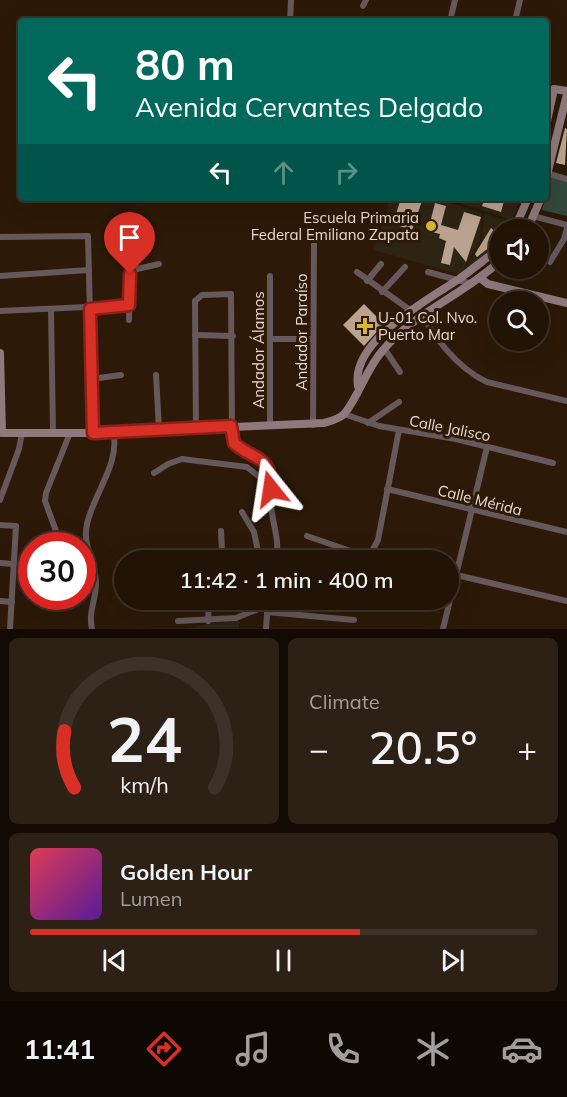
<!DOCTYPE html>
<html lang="en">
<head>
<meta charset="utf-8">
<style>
	:root { --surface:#211306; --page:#2d2014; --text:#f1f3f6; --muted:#a29e9b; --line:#3e3228; --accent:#d93025 }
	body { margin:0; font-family:Mulish,sans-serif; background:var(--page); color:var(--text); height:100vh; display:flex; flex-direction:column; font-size:22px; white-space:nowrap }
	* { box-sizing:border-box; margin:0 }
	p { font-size:20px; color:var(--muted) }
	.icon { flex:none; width:33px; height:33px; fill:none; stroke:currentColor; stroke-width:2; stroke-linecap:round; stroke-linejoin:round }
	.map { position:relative; height:629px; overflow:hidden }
	.details { display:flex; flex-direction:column; gap:9px; padding:9px; background:#120a03; flex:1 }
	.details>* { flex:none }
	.guide { position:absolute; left:18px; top:18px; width:531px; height:183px; border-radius:6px; box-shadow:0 6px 24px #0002,0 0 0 2px var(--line); background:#00695c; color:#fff; overflow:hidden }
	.fabs { position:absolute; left:489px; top:219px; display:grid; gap:12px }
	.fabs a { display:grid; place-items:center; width:60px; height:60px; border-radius:50%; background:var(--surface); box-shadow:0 6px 24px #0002,0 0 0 2px var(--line); font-size:30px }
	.speed { position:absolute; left:18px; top:532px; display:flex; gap:12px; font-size:30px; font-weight:700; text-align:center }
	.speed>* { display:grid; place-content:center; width:78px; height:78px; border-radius:50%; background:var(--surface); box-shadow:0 6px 24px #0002,0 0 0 2px var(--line); line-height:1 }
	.speed .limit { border:9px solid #d22; background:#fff; color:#111 }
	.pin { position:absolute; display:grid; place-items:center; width:51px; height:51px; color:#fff; margin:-62px -26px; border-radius:50% 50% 50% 0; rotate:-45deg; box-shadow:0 0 6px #0007 }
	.pin .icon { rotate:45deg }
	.me { position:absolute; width:66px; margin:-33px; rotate:345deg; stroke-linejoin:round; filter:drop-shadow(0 0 4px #0008) }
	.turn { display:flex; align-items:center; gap:21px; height:126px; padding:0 18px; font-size:27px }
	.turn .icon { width:78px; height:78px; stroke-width:2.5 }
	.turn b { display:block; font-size:42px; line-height:51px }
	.lanes { display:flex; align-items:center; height:57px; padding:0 18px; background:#0003; justify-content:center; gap:30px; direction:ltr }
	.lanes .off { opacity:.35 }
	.big { font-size:45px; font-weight:600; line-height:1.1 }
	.details .widget { flex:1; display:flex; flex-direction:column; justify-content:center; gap:9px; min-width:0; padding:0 21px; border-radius:9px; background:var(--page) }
	.details .dial { align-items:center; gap:0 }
	.dial svg { height:156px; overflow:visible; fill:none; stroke:var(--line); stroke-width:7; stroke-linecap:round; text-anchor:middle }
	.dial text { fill:var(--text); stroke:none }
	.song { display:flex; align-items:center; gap:18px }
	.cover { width:72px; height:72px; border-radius:9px; background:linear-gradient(135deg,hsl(350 70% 55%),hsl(270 70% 35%)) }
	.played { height:6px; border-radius:3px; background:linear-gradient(90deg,var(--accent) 65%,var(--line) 65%) }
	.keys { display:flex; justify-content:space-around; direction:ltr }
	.heat { display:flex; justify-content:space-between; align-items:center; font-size:33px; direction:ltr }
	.details .tiles { flex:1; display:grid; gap:9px; grid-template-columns:1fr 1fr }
	.widget:last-child { grid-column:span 2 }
	.trip { position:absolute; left:114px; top:550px; width:345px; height:60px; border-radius:30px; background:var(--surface); box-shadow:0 6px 24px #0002,0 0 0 2px var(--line); font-weight:600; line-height:60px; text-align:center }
	.tab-bar { display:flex; height:96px; justify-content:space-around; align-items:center; background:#0d0802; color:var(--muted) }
	.tab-bar .icon { width:42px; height:42px }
	.tab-bar .selected { color:var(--accent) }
	.tab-bar b { font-size:27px; color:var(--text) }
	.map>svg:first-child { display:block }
</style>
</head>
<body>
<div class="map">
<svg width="567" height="629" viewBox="0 0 567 629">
	<rect width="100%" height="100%" fill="#2c1908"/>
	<g fill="#2d2414">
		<polygon points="390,198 435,198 482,213 480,240 461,275 374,250"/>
		<polygon points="443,198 521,198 512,220"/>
		<polygon points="484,213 508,221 504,229 500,230 499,237 495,246 463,273 482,240"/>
		<polygon points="239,621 239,629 184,629 209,624"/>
	</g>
	<polygon fill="#33483a" points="551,177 567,182 567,216 542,210"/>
	<g fill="#bba28e">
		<polygon points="565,128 567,129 565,165 556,163"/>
		<polygon points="401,198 423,198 412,230 393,224"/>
		<polygon points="485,198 504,201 501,212 482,206"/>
		<polygon points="435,203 446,206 441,225 458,230 464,212 481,217 466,262 454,247 450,265 441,263 446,241 439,238 440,234 428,231"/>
		<polygon points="491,228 500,235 495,243 477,257 475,254"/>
		<polygon points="364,304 384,324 364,346 343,325"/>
	</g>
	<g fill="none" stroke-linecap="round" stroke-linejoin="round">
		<g stroke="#66585b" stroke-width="6">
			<polyline points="363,6 366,0"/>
			<polyline points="290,21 291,0"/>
			<polyline points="450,21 455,0"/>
			<polyline points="515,21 520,0"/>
			<polyline points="546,173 567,179"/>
			<polyline points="533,216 567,225"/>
			<polyline points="0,237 88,236 93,433"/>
			<polyline points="550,262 564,239 567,228"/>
			<polyline points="357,272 410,310"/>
			<polyline points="428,272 472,284"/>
			<polyline points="0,276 89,270"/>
			<polyline points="270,276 270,425"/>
			<polyline points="367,281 381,264"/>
			<polyline points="382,292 405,267"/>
			<path d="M 416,306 C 434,336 455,367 487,382 L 567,401"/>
			<polyline points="51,310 53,433"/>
			<polyline points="0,311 129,305"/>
			<polyline points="129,320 130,274 137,269 159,264"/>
			<polyline points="195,335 233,336"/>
			<polyline points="270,339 313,339"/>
			<polyline points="384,348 400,372"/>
			<polyline points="156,375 159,429"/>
			<polyline points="92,379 121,375"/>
			<polyline points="344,414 379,426 456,439 553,463"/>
			<polyline points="368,423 399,402"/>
			<polyline points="313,425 314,240"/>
			<path d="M 196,427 L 195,301 L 202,295 L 231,294 L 232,434 C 236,452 254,454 267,464 C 272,478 270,491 271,506 C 273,527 280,538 276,561"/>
			<polyline points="154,473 168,464 182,459 247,467 261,478 265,498 271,501"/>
			<polyline points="387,489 567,532"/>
			<polyline points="0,500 19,449 22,433"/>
			<polyline points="242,512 254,532 260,561"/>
			<polyline points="0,525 16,526 10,629"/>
			<polyline points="307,536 365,556 370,555 378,540 399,430"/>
			<polyline points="56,546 56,531 45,501 46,493 70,433"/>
			<polyline points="214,561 222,551 221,531"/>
			<polyline points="0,563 14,564"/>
			<polyline points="448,573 567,601"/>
			<polyline points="0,601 12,602"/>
			<polyline points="52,603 52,597"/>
			<polyline points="267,612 354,620"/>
			<polyline points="178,621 236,618 268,605"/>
			<polyline points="208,621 209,600"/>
			<path d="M 92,629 C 88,612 96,600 96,583 C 96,562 82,547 87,524 C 93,495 121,462 113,432"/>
			<polyline points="266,629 268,600"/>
			<polyline points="443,629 487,447"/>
		</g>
		<g stroke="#8f797d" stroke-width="8">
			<polyline points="546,126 554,89 567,91"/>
			<polyline points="546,179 567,94"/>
			<polyline points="514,230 528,198"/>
			<polyline points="527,230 541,198"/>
			<polyline points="480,278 488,284 567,303"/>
			<path d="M 0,353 L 2,433 L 93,433 L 324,423 C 331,421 340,419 345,413 C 360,394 366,369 383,350 C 415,312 463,295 500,261"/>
			<path d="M 358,386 C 350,341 428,300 459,279 C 473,269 486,258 500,248"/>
		</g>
	</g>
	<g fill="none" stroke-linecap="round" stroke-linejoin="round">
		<g stroke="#8d1f18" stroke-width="15">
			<path id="route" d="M 130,274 L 129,305 L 90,309 L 93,433 L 231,426 L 234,443 C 255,462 271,453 271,489"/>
		</g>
		<use href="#route" stroke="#d93025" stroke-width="10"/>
	</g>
	<g fill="#d6b534" stroke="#2c1908" stroke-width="2">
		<circle cx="431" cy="226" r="6"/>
		<path d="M362 317h6v6h6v6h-6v6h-6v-6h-6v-6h6z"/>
	</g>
	<g text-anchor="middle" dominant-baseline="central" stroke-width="6" stroke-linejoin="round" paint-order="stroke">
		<g font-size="15" fill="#e7dad0" stroke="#2c1908" text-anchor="end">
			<text x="419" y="217">Escuela Primaria<tspan x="419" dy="17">Federal Emiliano Zapata</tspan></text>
			<text x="378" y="317" text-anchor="start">U-01 Col. Nvo.<tspan x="378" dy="17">Puerto Mar</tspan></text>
		</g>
		<g font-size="15" fill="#e7dad0" stroke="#2c1908">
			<text transform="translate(301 332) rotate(-90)">Andador Paraíso</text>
			<text transform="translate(258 350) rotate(-90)">Andador Álamos</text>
			<text transform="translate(450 428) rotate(11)">Calle Jalisco</text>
			<text transform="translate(480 500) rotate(14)">Calle Mérida</text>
		</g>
	</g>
</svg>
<div class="fabs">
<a><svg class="icon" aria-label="sound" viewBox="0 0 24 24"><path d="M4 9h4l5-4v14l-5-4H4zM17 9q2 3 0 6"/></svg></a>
<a><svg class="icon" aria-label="search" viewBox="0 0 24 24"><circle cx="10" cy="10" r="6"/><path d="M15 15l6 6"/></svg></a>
</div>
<div class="speed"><div class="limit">30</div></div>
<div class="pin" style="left:130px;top:274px;background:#d93025"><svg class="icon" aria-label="arrive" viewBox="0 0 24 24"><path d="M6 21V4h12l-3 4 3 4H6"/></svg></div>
<svg class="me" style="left:271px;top:489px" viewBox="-20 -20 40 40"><path d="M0-17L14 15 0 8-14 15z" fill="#d93025" stroke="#fff" stroke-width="4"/></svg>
<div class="trip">11:42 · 1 min · 400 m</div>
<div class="guide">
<div class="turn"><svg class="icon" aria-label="left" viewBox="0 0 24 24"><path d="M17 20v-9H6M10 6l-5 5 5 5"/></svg><div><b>80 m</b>Avenida Cervantes Delgado</div></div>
<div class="lanes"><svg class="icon" aria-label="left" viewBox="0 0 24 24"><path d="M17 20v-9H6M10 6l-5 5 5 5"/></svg><svg class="icon off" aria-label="ahead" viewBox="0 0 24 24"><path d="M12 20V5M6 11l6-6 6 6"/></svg><svg class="icon off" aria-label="right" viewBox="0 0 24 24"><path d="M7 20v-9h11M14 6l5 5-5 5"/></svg></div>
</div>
</div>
<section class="details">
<div class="tiles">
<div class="widget dial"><svg viewBox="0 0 100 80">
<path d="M14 69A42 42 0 1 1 86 69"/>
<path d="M14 69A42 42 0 0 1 9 40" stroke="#d93025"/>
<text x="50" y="56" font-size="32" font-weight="700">24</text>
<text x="50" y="72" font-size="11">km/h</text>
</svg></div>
<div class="widget"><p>Climate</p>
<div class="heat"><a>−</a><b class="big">20.5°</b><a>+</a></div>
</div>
<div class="widget">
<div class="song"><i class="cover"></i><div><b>Golden Hour</b><p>Lumen</p></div></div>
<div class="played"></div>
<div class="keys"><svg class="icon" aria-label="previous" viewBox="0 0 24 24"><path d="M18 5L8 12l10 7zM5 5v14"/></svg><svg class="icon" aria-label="pause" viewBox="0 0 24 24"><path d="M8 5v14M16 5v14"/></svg><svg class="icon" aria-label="next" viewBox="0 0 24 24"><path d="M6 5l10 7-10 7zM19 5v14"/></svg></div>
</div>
</div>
</section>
<nav class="tab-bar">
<b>11:41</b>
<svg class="icon selected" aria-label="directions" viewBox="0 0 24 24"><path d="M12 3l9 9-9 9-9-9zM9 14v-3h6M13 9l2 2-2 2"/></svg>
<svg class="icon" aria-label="music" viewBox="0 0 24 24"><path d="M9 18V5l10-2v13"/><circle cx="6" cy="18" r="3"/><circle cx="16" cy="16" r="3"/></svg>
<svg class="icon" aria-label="phone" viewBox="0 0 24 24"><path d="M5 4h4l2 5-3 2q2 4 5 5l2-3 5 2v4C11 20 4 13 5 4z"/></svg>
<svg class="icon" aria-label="climate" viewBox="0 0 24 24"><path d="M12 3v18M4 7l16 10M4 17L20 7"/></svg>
<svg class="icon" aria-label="car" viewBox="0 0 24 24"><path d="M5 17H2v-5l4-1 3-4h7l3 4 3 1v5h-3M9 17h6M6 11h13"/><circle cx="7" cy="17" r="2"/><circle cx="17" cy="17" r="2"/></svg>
</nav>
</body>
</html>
